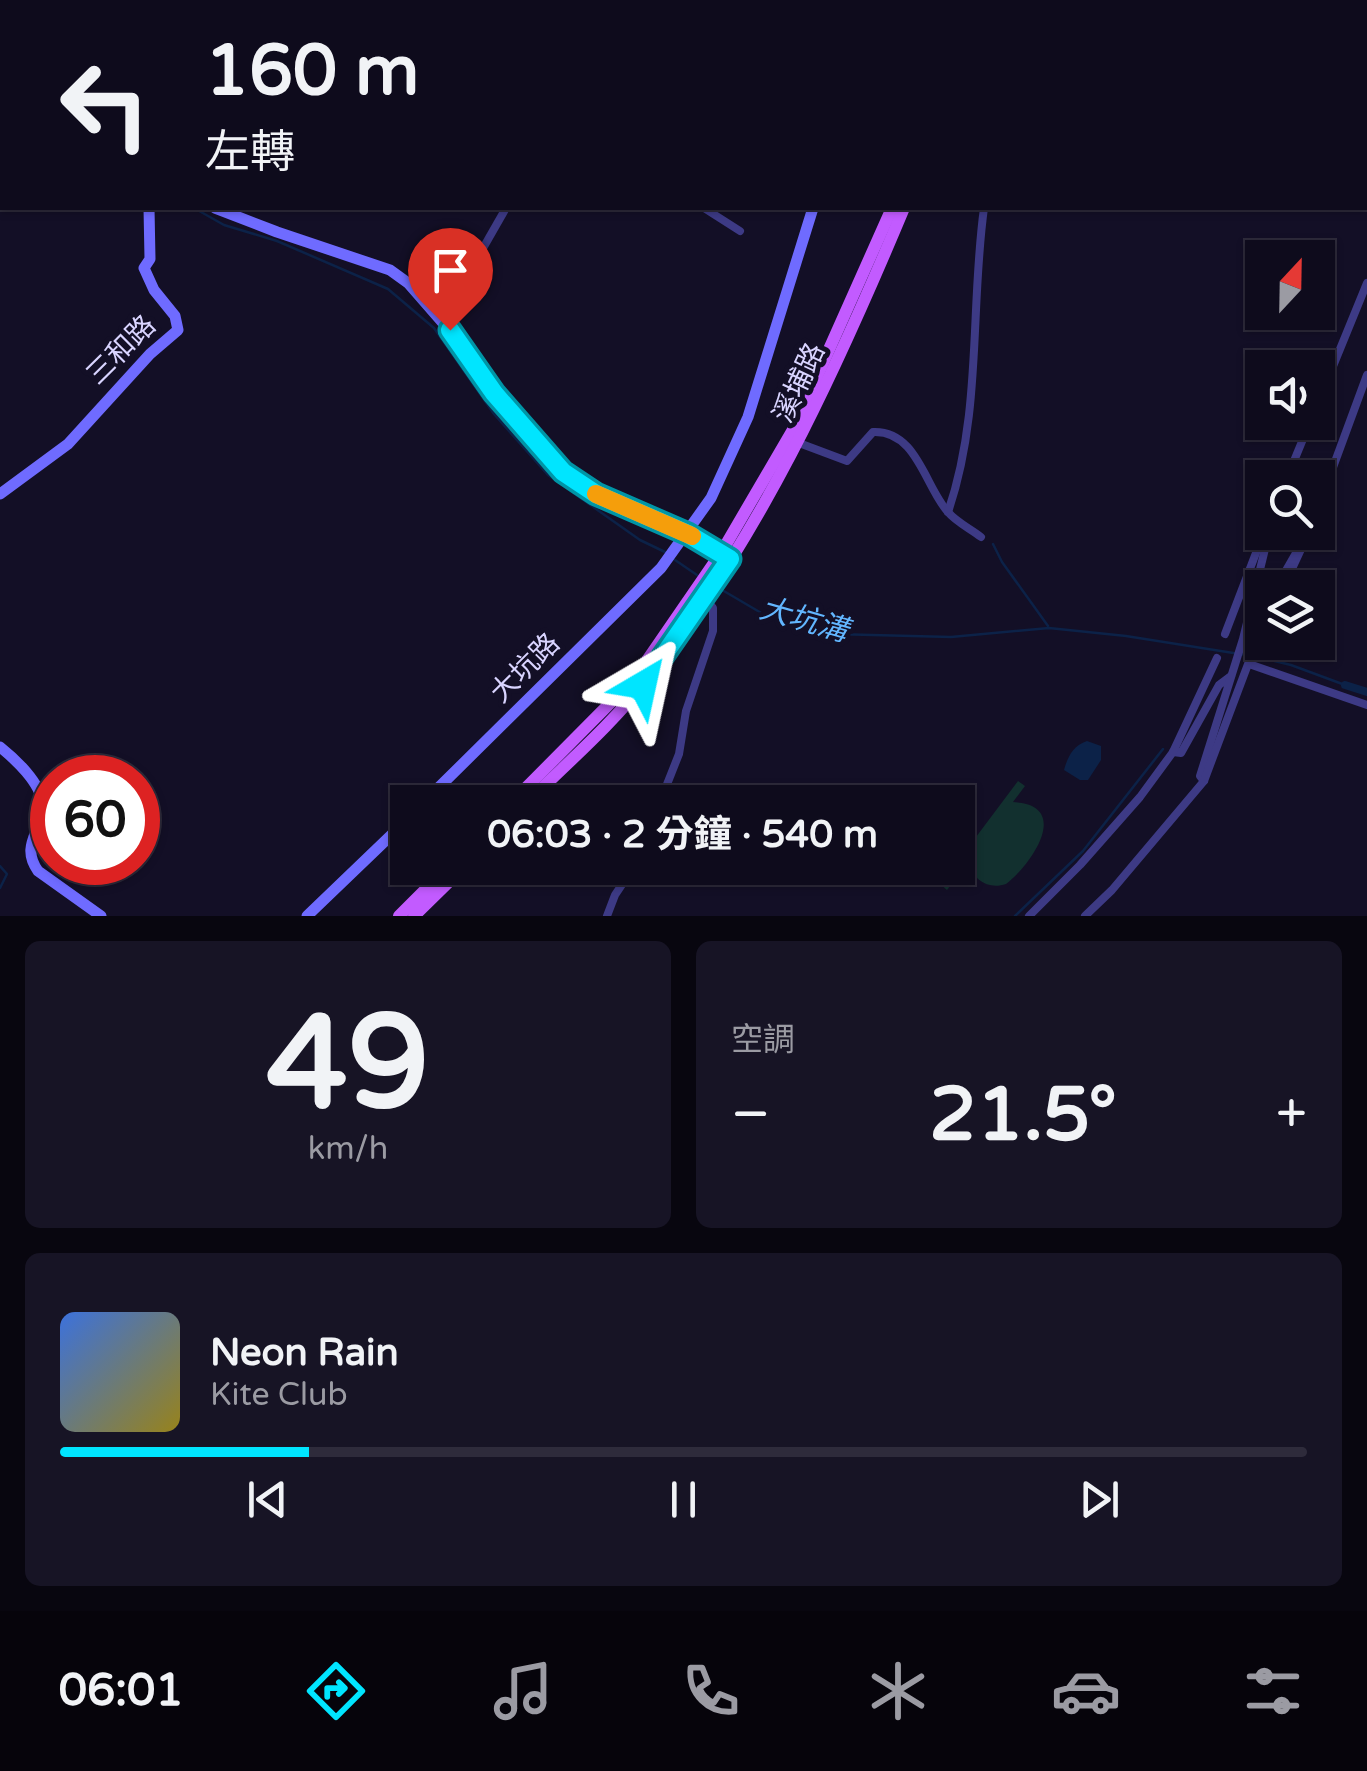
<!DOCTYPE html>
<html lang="zh-TW">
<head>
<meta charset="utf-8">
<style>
	:root { --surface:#0e0b1c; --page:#171425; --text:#f1f3f6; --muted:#9b9ba3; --line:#2e2b3b; --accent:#00e5ff }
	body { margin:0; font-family:"Varela Round","Noto Sans TC",sans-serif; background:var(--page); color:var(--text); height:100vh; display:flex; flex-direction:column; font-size:38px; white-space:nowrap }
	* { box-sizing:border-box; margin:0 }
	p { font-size:32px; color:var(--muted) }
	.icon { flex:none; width:55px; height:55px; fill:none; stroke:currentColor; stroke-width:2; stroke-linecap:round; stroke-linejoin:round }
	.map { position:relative; height:916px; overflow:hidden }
	.sheet { display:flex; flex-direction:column; gap:25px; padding:25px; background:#08060f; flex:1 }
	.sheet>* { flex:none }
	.guide { position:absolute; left:0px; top:0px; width:1368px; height:210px; box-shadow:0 2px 8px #0004,0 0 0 2px var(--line); background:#0e0b1c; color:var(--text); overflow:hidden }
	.needle { width:65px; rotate:22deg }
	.fabs { position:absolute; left:1245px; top:240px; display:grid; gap:20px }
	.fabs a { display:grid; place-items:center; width:90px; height:90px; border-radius:0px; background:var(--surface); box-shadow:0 2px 8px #0004,0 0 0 2px var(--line); font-size:50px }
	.speed { position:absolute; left:30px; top:755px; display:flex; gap:20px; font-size:50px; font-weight:700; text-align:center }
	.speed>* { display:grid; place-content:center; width:130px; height:130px; border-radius:50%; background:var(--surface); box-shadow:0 2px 8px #0004,0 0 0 2px var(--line); line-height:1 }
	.speed .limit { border:15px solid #d22; background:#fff; color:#111 }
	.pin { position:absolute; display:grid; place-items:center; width:85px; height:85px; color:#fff; margin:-102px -42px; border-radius:50% 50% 50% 0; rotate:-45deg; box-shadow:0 0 10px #0007 }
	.pin .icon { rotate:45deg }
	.me { position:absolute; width:110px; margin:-55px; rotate:36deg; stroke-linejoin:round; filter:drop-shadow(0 0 8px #0008) }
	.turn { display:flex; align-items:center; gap:35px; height:210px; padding:0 40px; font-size:45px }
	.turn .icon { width:130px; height:130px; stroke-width:2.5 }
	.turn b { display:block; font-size:70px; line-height:85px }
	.big { font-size:75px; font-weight:700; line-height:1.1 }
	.sheet .card { flex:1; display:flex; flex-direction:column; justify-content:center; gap:15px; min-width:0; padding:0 35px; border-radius:15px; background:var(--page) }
	.sheet .dial { align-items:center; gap:0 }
	.dial b { font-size:130px; line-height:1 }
	.song { display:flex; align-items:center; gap:30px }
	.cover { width:120px; height:120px; border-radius:15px; background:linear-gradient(135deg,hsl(220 70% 55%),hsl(50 70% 35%)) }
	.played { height:10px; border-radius:5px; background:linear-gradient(90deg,var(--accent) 20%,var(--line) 20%) }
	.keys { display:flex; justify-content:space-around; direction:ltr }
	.heat { display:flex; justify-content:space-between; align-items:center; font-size:55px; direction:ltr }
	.sheet .tiles { flex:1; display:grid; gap:25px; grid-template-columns:1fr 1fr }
	.card:last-child { grid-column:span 2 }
	.trip { position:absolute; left:390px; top:785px; width:585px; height:100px; border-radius:0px; background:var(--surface); box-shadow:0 2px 8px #0004,0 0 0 2px var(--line); font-weight:700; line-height:100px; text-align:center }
	.tab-bar { display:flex; height:160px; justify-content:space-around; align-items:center; background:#06040b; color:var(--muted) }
	.tab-bar .icon { width:70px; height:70px }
	.tab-bar .current { color:var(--accent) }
	.tab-bar b { font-size:45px; color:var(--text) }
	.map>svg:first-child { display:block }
</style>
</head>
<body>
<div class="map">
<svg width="1367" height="916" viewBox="0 0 1367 916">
	<rect width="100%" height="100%" fill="#130f26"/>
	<path fill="#12302f" d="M 1018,781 L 1025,786 L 1013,802 C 1073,805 1031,865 1006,884 C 988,890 975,880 967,864 L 947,890 L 940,884 L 953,868 L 958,868 L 958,861 Z"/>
	<path fill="#0c2248" d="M 1087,741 L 1101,746 L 1101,760 L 1088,780 L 1080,780 L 1064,770 C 1068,756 1073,746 1087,741 Z"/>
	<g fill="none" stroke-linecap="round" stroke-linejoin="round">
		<g stroke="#0c2248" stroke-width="2.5">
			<polyline points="107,0 107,2"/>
			<polyline points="0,56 2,56"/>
			<polyline points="0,122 2,122"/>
			<polyline points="182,208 195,210"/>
			<polyline points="194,208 224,225 277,241 388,289 434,328 494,414 548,475 640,540 665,552"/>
			<polyline points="993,544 1002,562 1048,626"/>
			<polyline points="675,560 697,575"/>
			<polyline points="717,587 763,614 833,634 951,637 1049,628 1126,636 1246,655"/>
			<polyline points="1254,656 1291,665 1345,685"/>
			<polyline points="0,866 7,874 0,888"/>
			<polyline points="1015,916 1083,851 1163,749"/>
		</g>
		<polyline stroke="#0c2248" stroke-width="8" points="1345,685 1367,692"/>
		<g stroke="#3d3a85" stroke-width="8">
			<polyline points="496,0 497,2"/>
			<polyline points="598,0 598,2"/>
			<polyline points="655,0 658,2"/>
			<polyline points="615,2 634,0"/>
			<polyline points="704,208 740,231"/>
			<polyline points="449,330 478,257 506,208"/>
			<polyline points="1318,403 1367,283"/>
			<path d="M 799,443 L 847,461 L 873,432 C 917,430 925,487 948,512 C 956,522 971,529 981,537"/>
			<polyline points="1287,478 1310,422"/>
			<polyline points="1318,508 1367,375"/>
			<path d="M 948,512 C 982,413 970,309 984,208"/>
			<polyline points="1276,588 1296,553"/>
			<polyline points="1283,588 1309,532"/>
			<polyline points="1225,634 1264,532"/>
			<polyline points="1245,635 1262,611"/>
			<polyline points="1249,664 1367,705"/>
			<polyline points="1173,752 1181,753 1219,685 1231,676"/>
			<polyline points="1204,781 1200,776 1243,639 1265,549 1259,546"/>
			<polyline points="660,802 679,754 686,711 713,631 713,608 706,599"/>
			<polyline points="607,916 615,895 633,868"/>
			<polyline points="1029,916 1080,865 1140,797 1173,752 1217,658"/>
			<polyline points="1085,916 1112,890 1204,781 1262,627"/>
		</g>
		<g stroke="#6f6bff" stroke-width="11">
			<polyline points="94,0 94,2"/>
			<polyline points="875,2 876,0"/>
			<polyline points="215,208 277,232 390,270 408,283 449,330 493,393 563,472 596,494 688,533 725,556"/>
			<polyline points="0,494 68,444 150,354 178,330 175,316 154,290 144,268 150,259 149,208"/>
			<path d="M 0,747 C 15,759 41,783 42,803 C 44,831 19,844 38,871 L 101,916"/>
			<polyline points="424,802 661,568 711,498 748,417 813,208"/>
			<polyline points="307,916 408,819"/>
		</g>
		<g stroke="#c25bff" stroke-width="12">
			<polyline points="999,2 1001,0"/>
			<polyline points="1011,2 1013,0"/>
			<polyline points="512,802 635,678 721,553 794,428 892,208"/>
			<path d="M 528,802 C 567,763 610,726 645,682 C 759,539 834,375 904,208"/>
			<polyline points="399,916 447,868"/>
			<polyline points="414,916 463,868"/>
		</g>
	</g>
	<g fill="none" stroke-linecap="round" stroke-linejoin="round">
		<g stroke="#0095a6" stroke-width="25">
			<polyline id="route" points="450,330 494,393 563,472 596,494 688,534 730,559 643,685"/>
		</g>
		<use href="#route" stroke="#00e5ff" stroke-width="18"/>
		<polyline stroke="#f59e0b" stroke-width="18" points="596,494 692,536"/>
	</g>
	<g text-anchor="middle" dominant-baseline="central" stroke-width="10" stroke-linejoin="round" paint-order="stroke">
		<g font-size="28" fill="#d9d4ff" stroke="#130f26">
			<text transform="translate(121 350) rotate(-45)">三和路</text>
			<text transform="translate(799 383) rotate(-65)">溪埔路</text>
			<text transform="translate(525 668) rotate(-45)">大坑路</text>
		</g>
		<g font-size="30" font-style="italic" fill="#62b6ff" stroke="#130f26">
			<text transform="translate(804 620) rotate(16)">大坑溝</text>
		</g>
	</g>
</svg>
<div class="fabs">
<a><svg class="needle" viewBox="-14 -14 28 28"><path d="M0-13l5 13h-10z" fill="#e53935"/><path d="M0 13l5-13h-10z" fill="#9b9ba3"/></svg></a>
<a><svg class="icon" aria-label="sound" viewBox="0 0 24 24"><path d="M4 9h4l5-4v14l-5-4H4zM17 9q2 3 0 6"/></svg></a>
<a><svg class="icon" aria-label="search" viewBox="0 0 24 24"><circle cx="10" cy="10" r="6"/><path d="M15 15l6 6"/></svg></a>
<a><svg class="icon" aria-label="layers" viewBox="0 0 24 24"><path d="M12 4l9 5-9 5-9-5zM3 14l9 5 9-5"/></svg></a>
</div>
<div class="speed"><div class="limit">60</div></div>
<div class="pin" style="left:450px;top:330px;background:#d93025"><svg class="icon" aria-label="arrive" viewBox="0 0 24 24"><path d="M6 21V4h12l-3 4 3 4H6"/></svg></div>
<svg class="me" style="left:643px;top:685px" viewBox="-20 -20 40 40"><path d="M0-17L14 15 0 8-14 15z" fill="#00e5ff" stroke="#fff" stroke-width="4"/></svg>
<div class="trip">06:03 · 2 分鐘 · 540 m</div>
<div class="guide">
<div class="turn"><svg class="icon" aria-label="left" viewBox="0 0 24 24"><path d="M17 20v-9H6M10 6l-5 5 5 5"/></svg><div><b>160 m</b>左轉</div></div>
</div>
</div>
<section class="sheet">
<div class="tiles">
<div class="card dial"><b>49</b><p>km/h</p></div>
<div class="card"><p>空調</p>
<div class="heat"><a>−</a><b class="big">21.5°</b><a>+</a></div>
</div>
<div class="card">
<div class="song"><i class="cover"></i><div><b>Neon Rain</b><p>Kite Club</p></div></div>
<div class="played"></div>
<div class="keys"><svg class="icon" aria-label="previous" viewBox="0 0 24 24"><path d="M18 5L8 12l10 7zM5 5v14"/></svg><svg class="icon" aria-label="pause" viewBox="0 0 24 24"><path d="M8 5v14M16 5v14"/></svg><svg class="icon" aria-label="next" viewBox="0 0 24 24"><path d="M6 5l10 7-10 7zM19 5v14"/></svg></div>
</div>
</div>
</section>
<nav class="tab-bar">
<b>06:01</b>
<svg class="icon current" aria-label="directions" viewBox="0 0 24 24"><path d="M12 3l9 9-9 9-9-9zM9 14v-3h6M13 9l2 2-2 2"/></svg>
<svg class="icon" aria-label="music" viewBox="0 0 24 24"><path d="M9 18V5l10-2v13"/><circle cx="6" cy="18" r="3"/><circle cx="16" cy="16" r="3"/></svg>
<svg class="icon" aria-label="phone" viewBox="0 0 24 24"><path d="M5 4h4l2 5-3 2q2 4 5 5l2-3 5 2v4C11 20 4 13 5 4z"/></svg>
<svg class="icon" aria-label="climate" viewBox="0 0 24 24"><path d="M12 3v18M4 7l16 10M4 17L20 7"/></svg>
<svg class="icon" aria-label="car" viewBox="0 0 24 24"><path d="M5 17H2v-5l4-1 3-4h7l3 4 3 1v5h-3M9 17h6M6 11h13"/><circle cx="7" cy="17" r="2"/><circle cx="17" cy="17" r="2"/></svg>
<svg class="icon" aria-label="filters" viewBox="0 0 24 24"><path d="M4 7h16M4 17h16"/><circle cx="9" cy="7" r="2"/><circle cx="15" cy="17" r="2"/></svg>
</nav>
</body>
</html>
